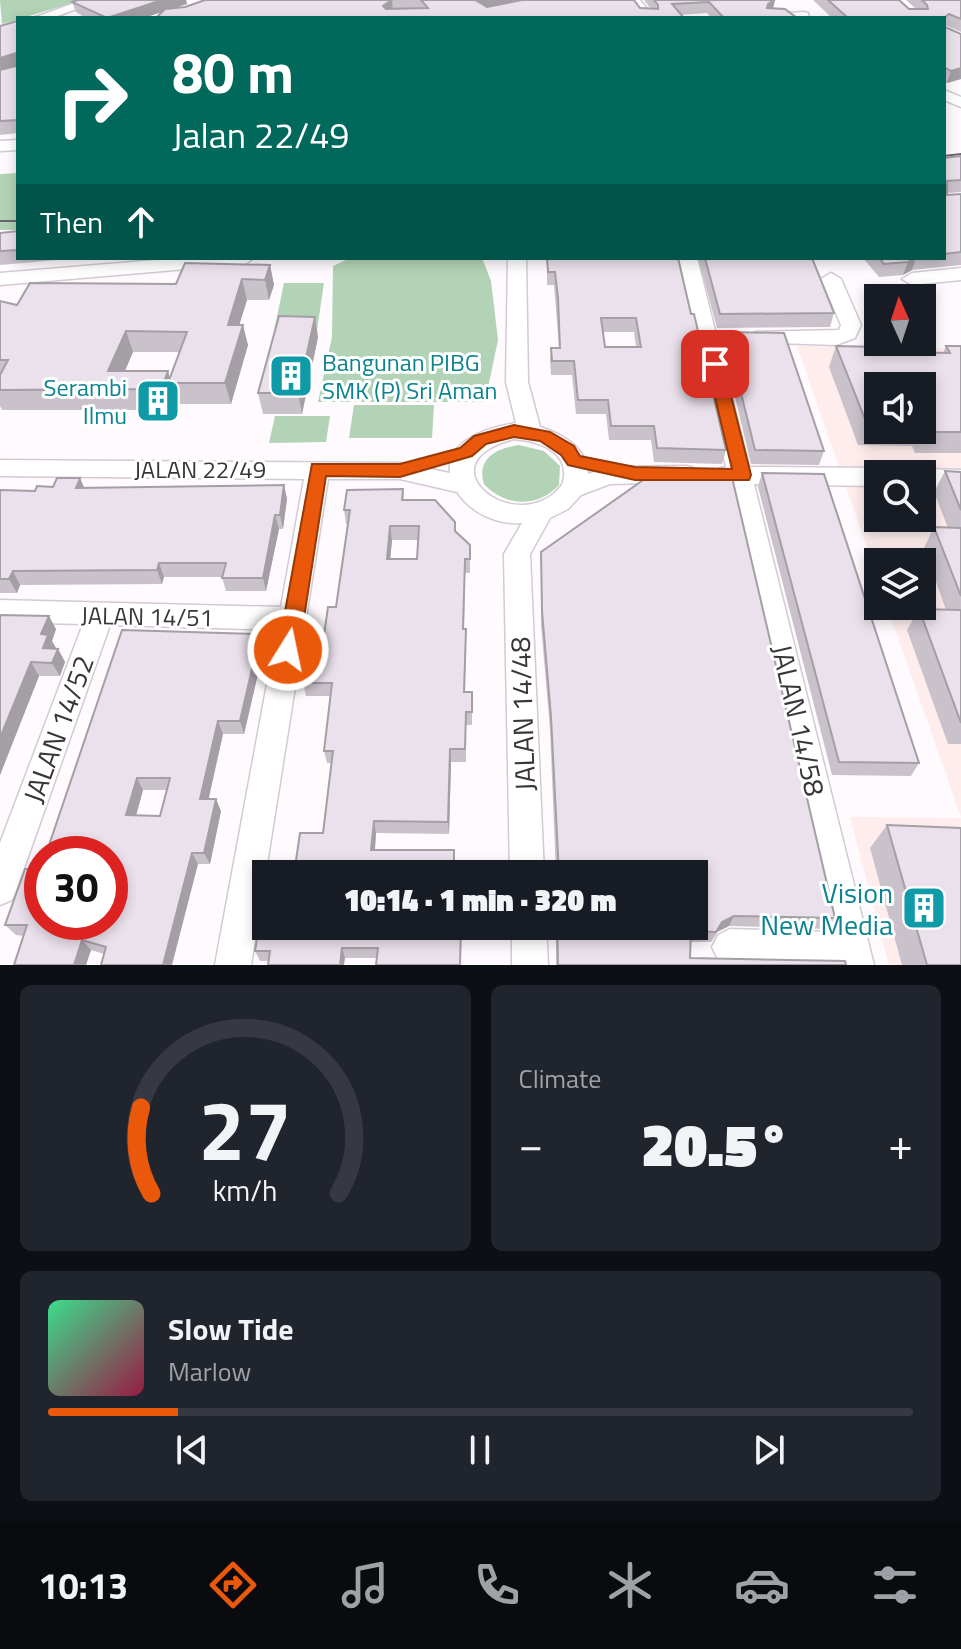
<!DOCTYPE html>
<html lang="en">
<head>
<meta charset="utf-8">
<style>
	:root { --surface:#171b24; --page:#20242c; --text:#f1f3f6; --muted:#9ea1a6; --line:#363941; --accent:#ea580c }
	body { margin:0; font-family:"Titillium Web",sans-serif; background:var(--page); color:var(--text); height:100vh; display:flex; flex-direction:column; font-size:30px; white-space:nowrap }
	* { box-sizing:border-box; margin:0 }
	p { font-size:26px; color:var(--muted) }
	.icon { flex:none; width:44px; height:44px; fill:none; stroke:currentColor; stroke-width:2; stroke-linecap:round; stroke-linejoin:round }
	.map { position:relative; height:965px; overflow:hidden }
	.drawer { display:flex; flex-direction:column; gap:20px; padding:20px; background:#0d0f14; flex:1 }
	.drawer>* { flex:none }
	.guide { position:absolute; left:16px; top:16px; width:930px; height:244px; border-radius:0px; box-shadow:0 4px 12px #0003; background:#00695c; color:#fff; overflow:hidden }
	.needle { width:52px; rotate:357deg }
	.fabs { position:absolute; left:864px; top:284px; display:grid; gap:16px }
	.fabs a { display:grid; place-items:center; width:72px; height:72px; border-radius:0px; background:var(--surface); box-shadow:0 4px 12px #0003; font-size:40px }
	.speed { position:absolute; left:24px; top:836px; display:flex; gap:16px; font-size:40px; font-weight:700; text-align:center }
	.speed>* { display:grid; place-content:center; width:104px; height:104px; border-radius:50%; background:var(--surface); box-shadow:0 4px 12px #0003; line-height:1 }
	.speed .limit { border:12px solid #d22; background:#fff; color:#111 }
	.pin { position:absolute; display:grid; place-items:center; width:68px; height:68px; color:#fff; margin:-34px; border-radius:16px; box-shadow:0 4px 12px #0006 }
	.me { position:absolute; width:88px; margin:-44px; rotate:10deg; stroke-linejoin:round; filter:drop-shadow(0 0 6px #0008) }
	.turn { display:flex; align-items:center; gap:28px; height:168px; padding:0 24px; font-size:36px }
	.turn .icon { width:104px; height:104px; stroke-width:2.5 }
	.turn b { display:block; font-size:56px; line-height:68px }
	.then { display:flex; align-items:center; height:76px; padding:0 24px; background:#0003; gap:16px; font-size:30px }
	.big { font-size:60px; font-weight:800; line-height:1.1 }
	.drawer .tile { flex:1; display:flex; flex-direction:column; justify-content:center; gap:12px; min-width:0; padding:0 28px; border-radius:12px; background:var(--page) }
	.drawer .dial { align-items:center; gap:0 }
	.dial svg { height:208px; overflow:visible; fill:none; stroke:var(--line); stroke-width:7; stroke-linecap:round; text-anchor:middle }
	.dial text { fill:var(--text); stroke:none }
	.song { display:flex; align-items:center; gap:24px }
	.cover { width:96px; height:96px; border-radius:12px; background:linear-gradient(135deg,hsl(150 70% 55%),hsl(340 70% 35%)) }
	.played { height:8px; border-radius:4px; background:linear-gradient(90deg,var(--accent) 15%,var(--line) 15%) }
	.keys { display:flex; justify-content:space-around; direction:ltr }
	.heat { display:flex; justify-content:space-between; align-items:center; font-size:44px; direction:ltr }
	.drawer .tiles { flex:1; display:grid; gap:20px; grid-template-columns:1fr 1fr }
	.tile:last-child { grid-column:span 2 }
	.trip { position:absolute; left:252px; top:860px; width:456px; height:80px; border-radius:0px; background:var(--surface); box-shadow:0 4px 12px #0003; font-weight:800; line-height:80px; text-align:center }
	.tabs { display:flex; height:128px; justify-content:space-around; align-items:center; background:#090b0e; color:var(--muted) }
	.tabs .icon { width:56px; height:56px }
	.tabs .on { color:var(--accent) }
	.tabs b { font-size:36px; color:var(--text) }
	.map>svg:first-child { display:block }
</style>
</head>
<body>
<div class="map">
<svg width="961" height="965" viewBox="0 0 961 965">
	<rect width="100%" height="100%" fill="#fefafe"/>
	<g fill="#feedec" fill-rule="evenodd">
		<path d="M 797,346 L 961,349 L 961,817 L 887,606 L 922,606 L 922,562 L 878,562 L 878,579 ZM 878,386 L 922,386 L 922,430 L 878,430 ZM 878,474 L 922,474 L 922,518 L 878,518 Z"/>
		<polygon points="850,817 961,818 961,965 889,965"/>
	</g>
	<g fill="#b2d3b5">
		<polygon points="0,0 83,0 2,24"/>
		<polygon points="18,173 18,230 0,230 0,174"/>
		<polygon points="350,258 482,258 491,281 498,340 485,402 318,402 332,337 333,266"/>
		<polygon points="284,283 324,283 317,330 274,331"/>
		<polygon points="354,405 434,405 432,438 349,438"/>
		<polygon points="275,416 330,416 326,442 269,443"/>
		<path d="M 519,445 L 544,451 L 560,466 L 559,485 C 538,508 505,507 484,484 C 476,458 497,448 519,445 Z"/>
	</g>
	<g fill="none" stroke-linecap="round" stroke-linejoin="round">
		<g stroke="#d3cad4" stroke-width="3">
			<g id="minor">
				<polygon points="83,0 101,0 52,18 33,18"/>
				<polygon points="628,0 640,0 654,18 641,18"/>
				<polygon points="804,12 808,13 809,18 767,18 773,14"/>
				<polygon points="944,90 961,97 961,107 944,100"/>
				<polygon points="18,140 18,150 0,151 0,141"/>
				<polygon points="180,258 254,258 245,264 0,285 0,273"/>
				<path d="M 508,258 L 526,258 L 528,382 L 540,427 C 563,434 587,448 588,474 L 609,467 L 686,466 L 694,468 L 698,474 L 694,480 L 686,482 L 610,484 L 581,495 L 568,509 L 550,518 L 530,554 L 544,874 L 510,874 L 504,554 L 522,523 C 497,525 471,513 457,492 L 400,479 L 328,479 L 251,965 L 215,965 L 277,630 L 110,625 L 17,888 L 12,900 L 0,905 L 0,843 L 83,624 L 0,622 L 0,600 L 281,607 L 304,479 L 0,476 L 0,460 L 400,463 L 450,473 C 446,439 491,427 516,423 L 506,382 ZM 514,439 C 540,441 573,453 562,485 C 519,541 418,464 514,439 Z"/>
				<polygon points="679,258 697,258 749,467 878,468 888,474 878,474 878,486 754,484 874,965 730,965 718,959 712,947 718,935 730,929 831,932 730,484 718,481 714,475 718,469 726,467"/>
				<polygon points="961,268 961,280 912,285 902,279 912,273"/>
				<polygon points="831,273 841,279 861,325 855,338 836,345 748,342 745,338 755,332 839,330 841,325 821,279"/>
				<polygon points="922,469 961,470 961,488 922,487 922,474 912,474"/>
				<polygon points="512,926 546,926 548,965 512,965"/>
			</g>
		</g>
		<use href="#minor" fill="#fff" fill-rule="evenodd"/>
		<g stroke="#696569" stroke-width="2">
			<polyline points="944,156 961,154"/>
			<polyline points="0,221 18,221"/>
		</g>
	</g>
	<g fill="#cac2cb" fill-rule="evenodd">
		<polygon points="78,0 186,0 187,4 173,8 185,7 205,0 521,0 650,8 644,0 775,0 773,9 797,18 711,18 707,13 681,15 162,12 143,18 86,18 76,12 72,2"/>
		<polygon points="813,0 899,0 909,9 916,9 906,0 961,0 961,32 945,25 945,27 961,34 961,79 947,83 944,81 944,18 832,18"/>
		<polygon points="18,22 18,133 0,135 0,26"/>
		<polygon points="961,156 961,192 947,193 947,195 961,194 961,265 912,270 903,275 879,277 863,258 944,258 944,158"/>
		<polygon points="18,231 18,258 57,258 57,260 0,265 0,233"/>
		<path d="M 547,258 L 691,314 L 726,450 L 722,464 L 654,462 L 651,440 L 609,440 L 606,414 L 576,414 L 572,375 L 551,375 L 550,361 L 551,348 L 559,348 L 554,285 L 547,285 ZM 603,332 L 634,332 L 636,347 L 605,347 Z"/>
		<polygon points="698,258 812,258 834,313 830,327 717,328"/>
		<path d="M 270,265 L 274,285 L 269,300 L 247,300 L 239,325 L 248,345 L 231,404 L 174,404 L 172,397 L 168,410 L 2,410 L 0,406 L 0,301 L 17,305 L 176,284 ZM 133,352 L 179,352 L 170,378 L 168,371 L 125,371 Z"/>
		<polygon points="726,332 824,451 819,465 751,464 723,346"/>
		<polygon points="318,337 302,414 263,414 258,393"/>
		<path d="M 836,346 L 883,352 L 943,353 L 946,346 L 961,346 L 961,453 L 915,453 L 912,446 L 858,445 L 829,367 ZM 878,386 L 922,386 L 922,430 L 878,430 Z"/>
		<polygon points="945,471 961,472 961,744 948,744 907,630 919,609 946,610 924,548 934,527 948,528 934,492"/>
		<polygon points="762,473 919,763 911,776 832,775 758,487"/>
		<polygon points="284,485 287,499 283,529 279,529 266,591 226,591 222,577 164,577 162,584 20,585 17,593 0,593 0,490 35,491 84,488"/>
		<path d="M 403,489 L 404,500 L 455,531 L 470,545 L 470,573 L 465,573 L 464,629 L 466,643 L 465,692 L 472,692 L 472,725 L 466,725 L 466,762 L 451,762 L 449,834 L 376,833 L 375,850 L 454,850 L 455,874 L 294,874 L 323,833 L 331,763 L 327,763 L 324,751 L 331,696 L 306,696 L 303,683 L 320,663 L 336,607 L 348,524 L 346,524 L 344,510 ZM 392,540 L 418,540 L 417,559 L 390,559 Z"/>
		<polygon points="541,552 835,918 827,929 729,926 717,932 711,942 691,942 690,958 846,965 556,965 556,926 694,926 694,874 556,874 550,729 541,625"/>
		<polygon points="0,615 56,629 52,641 56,649 58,649 65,662 60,676 39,676 0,775"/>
		<path d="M 264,648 L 244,734 L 223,734 L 208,799 L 221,811 L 210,864 L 198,864 L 104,954 L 91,950 L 86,965 L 14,965 L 24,936 L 16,935 L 5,925 L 40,869 L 46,854 ZM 143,790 L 167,790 L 160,816 L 136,815 Z"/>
		<polygon points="887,825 961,965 902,965 870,848"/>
		<polygon points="266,926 453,926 461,938 377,958 345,958 260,961 255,951"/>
	</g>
	<g fill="#a49ea5">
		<polygon points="162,0 186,0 187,4 143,18 107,18"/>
		<polygon points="392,0 393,11 384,18 383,6"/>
		<polygon points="478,0 521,0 477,13"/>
		<polygon points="775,0 772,11 765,16 768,4"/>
		<polygon points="16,53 18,66 0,72 0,58"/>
		<polygon points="961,68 961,79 947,83 951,71"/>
		<polygon points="914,258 916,258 912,270 903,275 908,262"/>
		<polygon points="270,265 274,285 269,300 265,280"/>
		<polygon points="242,279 247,300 233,345 228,325"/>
		<polygon points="315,317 318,337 302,414 298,393"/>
		<polygon points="243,325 248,345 231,404 225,383"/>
		<polygon points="126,331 133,352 117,389 108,371"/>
		<polygon points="168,371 171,383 168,383 172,397 168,410 161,389"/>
		<polygon points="80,478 86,492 76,488"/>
		<polygon points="284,485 287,499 283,529 280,515"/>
		<polygon points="275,515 279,529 266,591 263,578"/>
		<polygon points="390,526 392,540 389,573 387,559"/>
		<polygon points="159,563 164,577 162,584 157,570"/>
		<polygon points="13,571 20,585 17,593 9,579"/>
		<polygon points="49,616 56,629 52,641 56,648 43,648 41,634"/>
		<polygon points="260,634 264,648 244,734 240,721"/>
		<polygon points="58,649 65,662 60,676 52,663"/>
		<polygon points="31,662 39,676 0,775 0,738"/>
		<polygon points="218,721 223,734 206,811 200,799"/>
		<polygon points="450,749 451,762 449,834 448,822"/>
		<polygon points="137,778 143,790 133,827 126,815"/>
		<polygon points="216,799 221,811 210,864 204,853"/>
		<polygon points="374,821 376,833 374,861 371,850"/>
		<polygon points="192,853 198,864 172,965 163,965"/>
		<polygon points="734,916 729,926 717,932 711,942 722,922"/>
		<polygon points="82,940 91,950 86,965 74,965"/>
		<polygon points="342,948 345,958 344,965 340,965"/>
	</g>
	<g fill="#ebe1ec" stroke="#a49ea5" stroke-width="2" fill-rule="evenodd">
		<polygon points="78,0 162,0 107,18 72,2"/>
		<polygon points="205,0 392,0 383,6 386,9 428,8 421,0 478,0 477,1 487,7 522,0 634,0 640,8 658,9 658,5 654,0 774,0 768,4 767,8 785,9 797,18 724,18 709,2 672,4 684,18 156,18 165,9 185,7"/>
		<polygon points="828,0 899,0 909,9 928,9 927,5 922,0 961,0 961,19 949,14 945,17 945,27 961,34 961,68 951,71 944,67 944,18 848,18"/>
		<polygon points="17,21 18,22 18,120 0,121 0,70 16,66 16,53 0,58 0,26"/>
		<polygon points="961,156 961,180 947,181 947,195 961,194 961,252 944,254 944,158"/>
		<polygon points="18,231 18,250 0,251 0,233"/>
		<path d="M 547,258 L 678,258 L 691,314 L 694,314 L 726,450 L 657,448 L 654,426 L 611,426 L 608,400 L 578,400 L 574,361 L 552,361 L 551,348 L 560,348 L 558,298 L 555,272 L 548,272 ZM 601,318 L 636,318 L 641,347 L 605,347 Z"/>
		<polygon points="705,258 812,258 834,313 720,314"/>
		<polygon points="879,258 914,258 908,262 884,264"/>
		<polygon points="185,263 270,265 265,280 242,279 228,325 243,325 225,383 168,383 187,332 126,331 108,371 168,371 161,389 0,390 0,375 8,360 0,360 0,301 17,305 30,283 176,284"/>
		<polygon points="279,316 315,317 298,393 258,393"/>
		<polygon points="726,332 784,333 824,451 755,450"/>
		<polygon points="836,346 880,347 883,352 950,353 946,346 961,346 961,432 925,432 922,426 922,386 878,386 878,425 867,424"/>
		<polygon points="656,471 731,473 835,918 734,916 722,922 716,932 691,931 690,958 845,961 846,965 558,965 557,926 694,926 694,874 559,874 551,717 542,611 541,552"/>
		<polygon points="945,471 961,472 961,510"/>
		<polygon points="762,473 824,474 919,763 839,762"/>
		<polygon points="57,478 80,478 76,488 284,485 280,515 275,515 263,578 222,578 226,563 159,563 157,570 13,571 9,579 0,579 0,490 35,491 37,486 53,487"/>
		<path d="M 403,489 L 402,500 L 435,500 L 455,522 L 455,531 L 470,545 L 470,559 L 465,559 L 463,629 L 466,629 L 464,692 L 472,692 L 472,712 L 466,712 L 465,749 L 450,749 L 448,822 L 374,821 L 371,850 L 454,850 L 454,874 L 294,874 L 300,833 L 323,833 L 333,751 L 324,751 L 332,683 L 303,683 L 306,663 L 320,663 L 328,607 L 336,607 L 350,510 L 344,510 L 347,490 ZM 390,526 L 419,526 L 417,559 L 387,559 Z"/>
		<polygon points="934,527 961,528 961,596"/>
		<polygon points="919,609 961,610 961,723"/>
		<polygon points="0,615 49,616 41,634 48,635 43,648 58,649 52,663 31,662 0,738"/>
		<path d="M 122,630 L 260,634 L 240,721 L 218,721 L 200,799 L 216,799 L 204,853 L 192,853 L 163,965 L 101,965 L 106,947 L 82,940 L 74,965 L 14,965 L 27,925 L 5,925 L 25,869 L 40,869 L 42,865 L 42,922 L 110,922 L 110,854 L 46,854 ZM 137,778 L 170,778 L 160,816 L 126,815 Z"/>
		<polygon points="887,825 961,828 961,965 927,965"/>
		<polygon points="261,914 266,914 266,926 452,926 452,927 461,928 460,965 376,965 378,948 342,948 340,965 268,965 270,951 255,951"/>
	</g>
	<polygon fill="#ea580c" stroke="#983908" stroke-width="2" points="715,359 723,364 751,475 749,480 635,480 568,465 561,455 540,441 514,437 486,444 472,456 400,477 326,476 299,650 296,657 288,659 281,657 278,650 312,464 400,464 460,448 474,436 514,425 550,432 574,446 580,456 635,467 732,469 707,364"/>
	<defs>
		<g id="building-square" transform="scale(2.3)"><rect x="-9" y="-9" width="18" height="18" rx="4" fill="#0f9aa8" stroke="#fff"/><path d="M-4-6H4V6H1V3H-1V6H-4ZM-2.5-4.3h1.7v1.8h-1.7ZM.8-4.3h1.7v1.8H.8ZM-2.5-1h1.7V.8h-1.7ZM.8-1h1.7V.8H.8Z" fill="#fff"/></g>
	</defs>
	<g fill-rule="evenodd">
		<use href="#building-square" x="291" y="376"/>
		<use href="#building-square" x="158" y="401"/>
		<use href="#building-square" x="924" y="908"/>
	</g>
	<g text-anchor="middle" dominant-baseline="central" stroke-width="6" stroke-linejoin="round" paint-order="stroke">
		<g font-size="24" fill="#0d838f" stroke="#fff" text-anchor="start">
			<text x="322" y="362">Bangunan PIBG<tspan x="322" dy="28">SMK (P) Sri Aman</tspan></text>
			<text x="127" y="387" text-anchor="end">Serambi<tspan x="127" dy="28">Ilmu</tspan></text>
		</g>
		<g font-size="24" fill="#393539" stroke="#fff">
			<text x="200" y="469">JALAN 22/49</text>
			<text transform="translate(147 616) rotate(1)">JALAN 14/51</text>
		</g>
		<g font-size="28" fill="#393539" stroke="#fff">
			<text transform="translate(522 714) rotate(-92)">JALAN 14/48</text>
			<text transform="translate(799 720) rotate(77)">JALAN 14/58</text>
			<text transform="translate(58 729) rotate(-70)">JALAN 14/52</text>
		</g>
		<g font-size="28" fill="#0d838f" stroke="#fff" text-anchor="end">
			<text x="893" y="892">Vision<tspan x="893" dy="32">New Media</tspan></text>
		</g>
	</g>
</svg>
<div class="fabs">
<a><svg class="needle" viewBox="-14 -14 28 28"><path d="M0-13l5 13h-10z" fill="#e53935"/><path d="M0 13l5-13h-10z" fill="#9ea1a6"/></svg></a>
<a><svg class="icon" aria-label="sound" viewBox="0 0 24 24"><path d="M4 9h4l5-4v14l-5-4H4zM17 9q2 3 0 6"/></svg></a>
<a><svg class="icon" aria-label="search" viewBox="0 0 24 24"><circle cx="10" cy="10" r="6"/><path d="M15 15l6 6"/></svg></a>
<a><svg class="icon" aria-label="layers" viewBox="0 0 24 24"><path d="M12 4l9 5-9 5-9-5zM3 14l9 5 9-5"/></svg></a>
</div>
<div class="speed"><div class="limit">30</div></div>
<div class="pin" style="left:715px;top:364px;background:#d93025"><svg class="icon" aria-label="arrive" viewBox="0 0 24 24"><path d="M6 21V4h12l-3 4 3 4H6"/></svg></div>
<svg class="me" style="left:288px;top:650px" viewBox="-20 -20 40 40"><circle r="17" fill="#ea580c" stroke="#fff" stroke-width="3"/><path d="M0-11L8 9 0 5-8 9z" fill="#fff"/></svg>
<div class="trip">10:14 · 1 min · 320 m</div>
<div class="guide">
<div class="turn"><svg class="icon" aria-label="right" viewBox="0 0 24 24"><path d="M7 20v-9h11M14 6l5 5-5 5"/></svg><div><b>80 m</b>Jalan 22/49</div></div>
<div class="then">Then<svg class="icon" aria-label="ahead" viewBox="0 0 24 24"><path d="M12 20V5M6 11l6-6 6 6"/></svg></div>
</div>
</div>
<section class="drawer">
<div class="tiles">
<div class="tile dial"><svg viewBox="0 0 100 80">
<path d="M14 69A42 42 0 1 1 86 69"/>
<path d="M14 69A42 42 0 0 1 10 36" stroke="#ea580c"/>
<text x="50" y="56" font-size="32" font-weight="700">27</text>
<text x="50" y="72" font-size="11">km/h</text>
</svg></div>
<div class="tile"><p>Climate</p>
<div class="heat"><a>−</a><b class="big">20.5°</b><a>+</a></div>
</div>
<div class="tile">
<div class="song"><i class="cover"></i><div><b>Slow Tide</b><p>Marlow</p></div></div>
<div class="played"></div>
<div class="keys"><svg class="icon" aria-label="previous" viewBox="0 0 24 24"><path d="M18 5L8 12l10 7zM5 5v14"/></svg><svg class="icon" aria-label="pause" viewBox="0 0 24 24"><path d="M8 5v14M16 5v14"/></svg><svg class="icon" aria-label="next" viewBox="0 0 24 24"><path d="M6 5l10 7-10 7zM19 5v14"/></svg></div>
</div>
</div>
</section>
<nav class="tabs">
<b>10:13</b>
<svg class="icon on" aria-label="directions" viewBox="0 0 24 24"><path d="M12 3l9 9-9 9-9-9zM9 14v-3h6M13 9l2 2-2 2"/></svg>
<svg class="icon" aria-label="music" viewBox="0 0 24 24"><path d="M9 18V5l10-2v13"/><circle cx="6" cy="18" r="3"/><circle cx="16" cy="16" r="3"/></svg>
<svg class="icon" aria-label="phone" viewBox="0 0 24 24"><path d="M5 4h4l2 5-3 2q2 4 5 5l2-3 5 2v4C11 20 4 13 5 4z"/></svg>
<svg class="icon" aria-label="climate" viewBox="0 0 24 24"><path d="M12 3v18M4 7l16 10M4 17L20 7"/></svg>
<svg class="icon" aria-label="car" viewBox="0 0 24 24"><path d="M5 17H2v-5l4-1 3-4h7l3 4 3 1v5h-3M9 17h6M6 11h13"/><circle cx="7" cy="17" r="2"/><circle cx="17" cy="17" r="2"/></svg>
<svg class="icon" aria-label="filters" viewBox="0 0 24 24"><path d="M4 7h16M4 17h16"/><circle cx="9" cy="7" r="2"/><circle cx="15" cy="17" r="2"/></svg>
</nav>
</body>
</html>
